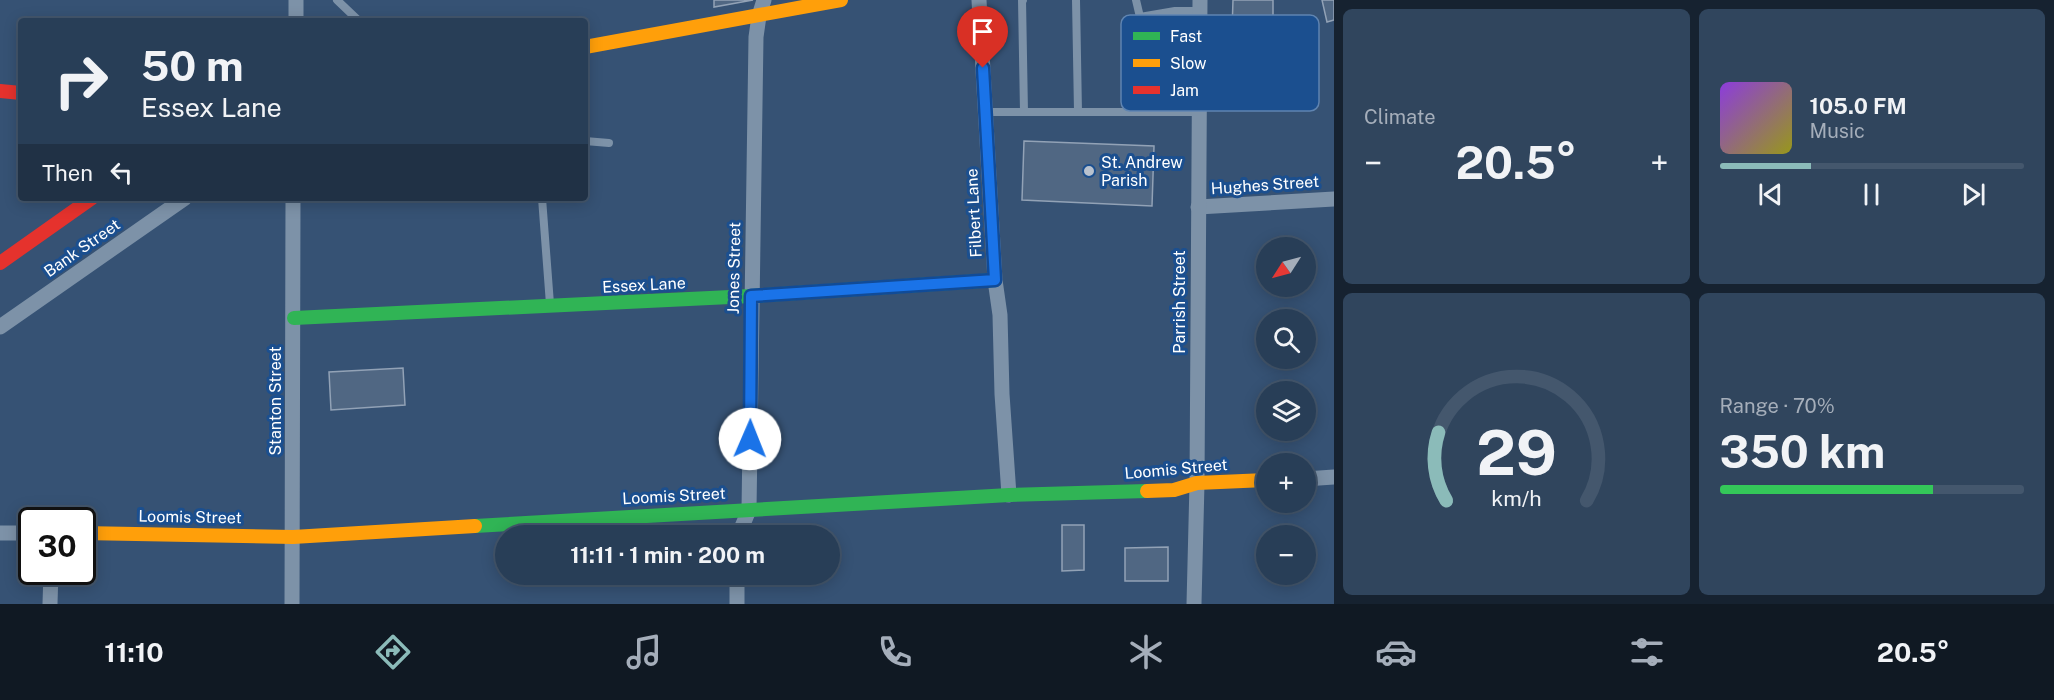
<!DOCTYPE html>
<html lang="en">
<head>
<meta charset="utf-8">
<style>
	:root { --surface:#283e57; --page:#30455d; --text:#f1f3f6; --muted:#a5aeba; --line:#44576d; --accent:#8bbbb9 }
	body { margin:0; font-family:"Public Sans",sans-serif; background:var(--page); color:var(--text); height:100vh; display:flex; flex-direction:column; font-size:22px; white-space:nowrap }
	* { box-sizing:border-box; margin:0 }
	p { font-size:20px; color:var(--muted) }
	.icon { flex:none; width:33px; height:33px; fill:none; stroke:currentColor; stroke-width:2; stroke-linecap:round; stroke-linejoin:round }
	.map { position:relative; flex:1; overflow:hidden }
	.panel { display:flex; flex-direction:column; gap:9px; padding:9px; background:#162230; width:720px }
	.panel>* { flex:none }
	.guide { position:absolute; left:18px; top:18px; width:570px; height:183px; border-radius:6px; box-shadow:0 3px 15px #0003,0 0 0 2px var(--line); background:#283e57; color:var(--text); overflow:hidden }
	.needle { width:39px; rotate:234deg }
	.fabs { position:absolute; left:1256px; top:237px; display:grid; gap:12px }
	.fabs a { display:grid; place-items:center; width:60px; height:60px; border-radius:50%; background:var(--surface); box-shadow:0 3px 15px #0003,0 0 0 2px var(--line); font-size:30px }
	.speed { position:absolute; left:18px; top:507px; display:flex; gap:12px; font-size:30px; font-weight:700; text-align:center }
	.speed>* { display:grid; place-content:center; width:78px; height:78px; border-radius:50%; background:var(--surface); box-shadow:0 3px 15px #0003,0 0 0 2px var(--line); line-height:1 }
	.speed .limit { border:3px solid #111; border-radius:9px; background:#fff; color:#111 }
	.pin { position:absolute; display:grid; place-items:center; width:51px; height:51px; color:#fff; margin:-62px -26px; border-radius:50% 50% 50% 0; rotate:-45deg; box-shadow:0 0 6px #0007 }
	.pin .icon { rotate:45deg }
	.me { position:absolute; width:66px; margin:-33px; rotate:1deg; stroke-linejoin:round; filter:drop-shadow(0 0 4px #0008) }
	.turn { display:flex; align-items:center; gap:21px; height:126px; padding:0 24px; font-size:27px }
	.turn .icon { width:78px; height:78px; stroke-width:2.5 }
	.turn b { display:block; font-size:42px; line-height:51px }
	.then { display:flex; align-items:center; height:57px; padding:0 24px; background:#0003; gap:12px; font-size:22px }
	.big { font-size:45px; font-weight:700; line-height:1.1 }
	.panel .widget { flex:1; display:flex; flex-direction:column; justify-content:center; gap:9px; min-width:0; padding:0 21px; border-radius:9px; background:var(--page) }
	.panel .dial { align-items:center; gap:0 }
	.dial svg { height:156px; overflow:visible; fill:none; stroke:var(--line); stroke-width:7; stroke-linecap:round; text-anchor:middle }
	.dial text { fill:var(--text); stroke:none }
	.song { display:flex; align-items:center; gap:18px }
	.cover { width:72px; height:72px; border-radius:9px; background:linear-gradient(135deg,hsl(270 70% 55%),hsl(60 70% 35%)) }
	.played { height:6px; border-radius:3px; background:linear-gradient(90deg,var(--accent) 30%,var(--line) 30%) }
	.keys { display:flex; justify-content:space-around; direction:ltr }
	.heat { display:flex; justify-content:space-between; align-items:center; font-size:33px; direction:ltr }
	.charge { height:9px; border-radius:4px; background:linear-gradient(90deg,#34c759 70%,var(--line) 0) }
	.panel .tiles { flex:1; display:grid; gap:9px; grid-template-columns:repeat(2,1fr) }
	.trip { position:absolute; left:495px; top:525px; width:345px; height:60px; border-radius:30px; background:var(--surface); box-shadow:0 3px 15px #0003,0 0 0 2px var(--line); font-weight:700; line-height:60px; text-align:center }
	.menu { display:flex; height:96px; justify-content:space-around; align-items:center; background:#101923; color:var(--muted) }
	.menu .icon { width:42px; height:42px }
	.menu .current { color:var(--accent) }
	.menu b { font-size:27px; color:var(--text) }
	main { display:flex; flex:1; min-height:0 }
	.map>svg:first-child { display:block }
</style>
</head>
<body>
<main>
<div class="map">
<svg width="1334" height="604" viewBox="0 0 1334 604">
	<rect width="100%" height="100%" fill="#365274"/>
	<g fill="#506783" stroke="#92a2b6" stroke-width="1.5">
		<polygon points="714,0 753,0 714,7"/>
		<polygon points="1233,0 1273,0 1273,32 1232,31"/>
		<polygon points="1322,0 1334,0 1334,20 1327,22"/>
		<polygon points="1024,141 1154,146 1152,206 1022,200"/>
		<polygon points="403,368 405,405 331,410 329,372"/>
		<polygon points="1062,525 1084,525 1084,570 1062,571"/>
		<polygon points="1168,547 1168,581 1125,581 1125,548"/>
	</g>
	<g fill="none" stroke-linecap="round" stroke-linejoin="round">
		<g stroke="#7d92a8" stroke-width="8">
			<polyline points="337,0 359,21"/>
			<polyline points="1023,0 1022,0 1024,112"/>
			<polyline points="1076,0 1078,112"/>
			<polyline points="1136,0 1140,17 1175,11 1199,11"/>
			<polyline points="986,112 1198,112"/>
			<polyline points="585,141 609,143"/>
			<polyline points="542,198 550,304"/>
		</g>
		<g stroke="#7d92a8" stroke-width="15">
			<polyline points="296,0 296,21"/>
			<polyline points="979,0 995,280 1000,315 1002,394 1009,495"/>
			<polyline points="1198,207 1334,199"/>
			<polyline points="0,327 185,198"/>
			<polyline points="1305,479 1334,477"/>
			<polyline points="0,533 32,533"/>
			<polyline points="738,536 749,510 756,37 759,16 764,0"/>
			<polyline points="50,604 51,572"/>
			<polyline points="292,604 293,198"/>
			<polyline points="737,604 737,574"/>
			<polyline points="1194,604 1197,483 1200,0"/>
		</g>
		<g stroke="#30b455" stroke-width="14">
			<polyline points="294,318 751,296 995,280"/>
			<polyline points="475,526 1009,495 1147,491"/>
		</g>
		<g stroke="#ff9f0a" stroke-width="14">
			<polyline points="585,47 841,0"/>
			<polyline points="1147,491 1174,490 1197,483 1266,480"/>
			<polyline points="82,533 293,537 475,526"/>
		</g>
		<g stroke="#e5322d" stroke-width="14">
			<polyline points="0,91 21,93"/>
			<polyline points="0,263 92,198"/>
		</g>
	</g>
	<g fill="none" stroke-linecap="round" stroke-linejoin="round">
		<g stroke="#114b97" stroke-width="15">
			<polyline id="route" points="750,439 751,296 995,280 983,68"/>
		</g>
		<use href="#route" stroke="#1a73e8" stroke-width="10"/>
	</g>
	<circle fill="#b9c2ce" stroke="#1b4f8f" stroke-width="2" cx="1089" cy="171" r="6"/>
	<g text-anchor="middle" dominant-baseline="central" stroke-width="6" stroke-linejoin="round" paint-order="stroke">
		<g font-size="16" fill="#fff" stroke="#1b4f8f" text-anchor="start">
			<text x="1101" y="162">St. Andrew<tspan x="1101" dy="18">Parish</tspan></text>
		</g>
		<g font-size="16" fill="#fff" stroke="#1b4f8f">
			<text transform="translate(1265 185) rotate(-4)">Hughes Street</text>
			<text transform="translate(974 213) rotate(-93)">Filbert Lane</text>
			<text transform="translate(82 248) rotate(-35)">Bank Street</text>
			<text transform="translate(734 268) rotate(-89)">Jones Street</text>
			<text transform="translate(644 285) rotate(-3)">Essex Lane</text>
			<text transform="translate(1179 302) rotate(-90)">Parrish Street</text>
			<text transform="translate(275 401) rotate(-90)">Stanton Street</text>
			<text transform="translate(1176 469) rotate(-5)">Loomis Street</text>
			<text transform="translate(674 496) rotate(-3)">Loomis Street</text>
			<text transform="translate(190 517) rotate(1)">Loomis Street</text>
		</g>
	</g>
	<rect x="1121" y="15" width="198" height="96" rx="9" fill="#1b4f8f" stroke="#5f84b1" stroke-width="1.5"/>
	<rect x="1133" y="32" width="27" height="8" fill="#30b455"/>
	<rect x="1133" y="59" width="27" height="8" fill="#ff9f0a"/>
	<rect x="1133" y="86" width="27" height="8" fill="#e5322d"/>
	<g font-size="16" fill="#fff">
		<text x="1170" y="42">Fast</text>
		<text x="1170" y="69">Slow</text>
		<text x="1170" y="96">Jam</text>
	</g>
</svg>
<div class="fabs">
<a><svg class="needle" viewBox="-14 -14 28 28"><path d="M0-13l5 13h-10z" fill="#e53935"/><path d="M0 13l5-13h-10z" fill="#a5aeba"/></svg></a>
<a><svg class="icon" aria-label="search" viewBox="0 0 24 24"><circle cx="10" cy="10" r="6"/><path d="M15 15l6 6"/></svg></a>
<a><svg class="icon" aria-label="layers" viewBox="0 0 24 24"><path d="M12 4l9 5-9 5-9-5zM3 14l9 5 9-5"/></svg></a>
<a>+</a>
<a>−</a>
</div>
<div class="speed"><div class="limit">30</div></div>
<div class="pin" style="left:983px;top:68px;background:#d93025"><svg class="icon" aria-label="arrive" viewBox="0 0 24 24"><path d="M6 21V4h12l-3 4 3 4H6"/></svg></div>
<svg class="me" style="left:750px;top:439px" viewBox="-20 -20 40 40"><circle r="19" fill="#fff"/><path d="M0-13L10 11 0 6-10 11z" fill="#1a73e8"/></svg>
<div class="trip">11:11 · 1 min · 200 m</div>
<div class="guide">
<div class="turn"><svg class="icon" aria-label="right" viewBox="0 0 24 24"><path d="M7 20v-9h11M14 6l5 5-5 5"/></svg><div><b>50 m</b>Essex Lane</div></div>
<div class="then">Then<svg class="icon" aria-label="left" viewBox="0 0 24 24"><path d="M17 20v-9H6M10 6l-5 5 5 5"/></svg></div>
</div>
</div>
<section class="panel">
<div class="tiles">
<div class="widget"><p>Climate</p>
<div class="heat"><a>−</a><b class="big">20.5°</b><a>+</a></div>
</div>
<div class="widget">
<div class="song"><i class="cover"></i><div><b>105.0 FM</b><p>Music</p></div></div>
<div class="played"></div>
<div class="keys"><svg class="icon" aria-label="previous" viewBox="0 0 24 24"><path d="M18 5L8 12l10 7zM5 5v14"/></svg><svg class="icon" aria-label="pause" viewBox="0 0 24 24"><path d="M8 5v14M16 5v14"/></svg><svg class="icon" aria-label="next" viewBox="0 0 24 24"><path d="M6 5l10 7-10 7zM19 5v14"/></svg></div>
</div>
<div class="widget dial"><svg viewBox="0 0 100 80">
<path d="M14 69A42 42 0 1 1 86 69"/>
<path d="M14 69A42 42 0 0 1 10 34" stroke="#8bbbb9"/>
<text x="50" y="56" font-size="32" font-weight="700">29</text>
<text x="50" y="72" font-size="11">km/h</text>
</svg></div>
<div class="widget"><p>Range · 70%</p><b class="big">350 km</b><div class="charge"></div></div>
</div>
</section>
</main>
<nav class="menu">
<b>11:10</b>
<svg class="icon current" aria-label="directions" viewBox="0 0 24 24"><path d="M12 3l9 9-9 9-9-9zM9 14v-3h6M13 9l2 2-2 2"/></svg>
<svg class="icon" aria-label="music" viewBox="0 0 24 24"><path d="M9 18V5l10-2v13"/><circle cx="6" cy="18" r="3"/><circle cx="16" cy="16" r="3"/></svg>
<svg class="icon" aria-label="phone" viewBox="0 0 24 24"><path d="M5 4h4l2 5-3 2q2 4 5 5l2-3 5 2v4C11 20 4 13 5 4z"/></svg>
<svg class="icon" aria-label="climate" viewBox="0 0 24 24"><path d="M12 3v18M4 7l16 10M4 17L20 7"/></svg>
<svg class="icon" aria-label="car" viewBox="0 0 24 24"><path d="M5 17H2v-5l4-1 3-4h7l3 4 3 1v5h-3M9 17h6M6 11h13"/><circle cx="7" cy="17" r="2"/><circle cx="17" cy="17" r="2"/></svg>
<svg class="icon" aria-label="filters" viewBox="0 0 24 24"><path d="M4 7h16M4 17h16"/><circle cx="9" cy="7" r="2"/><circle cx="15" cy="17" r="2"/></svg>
<b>20.5°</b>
</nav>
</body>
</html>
